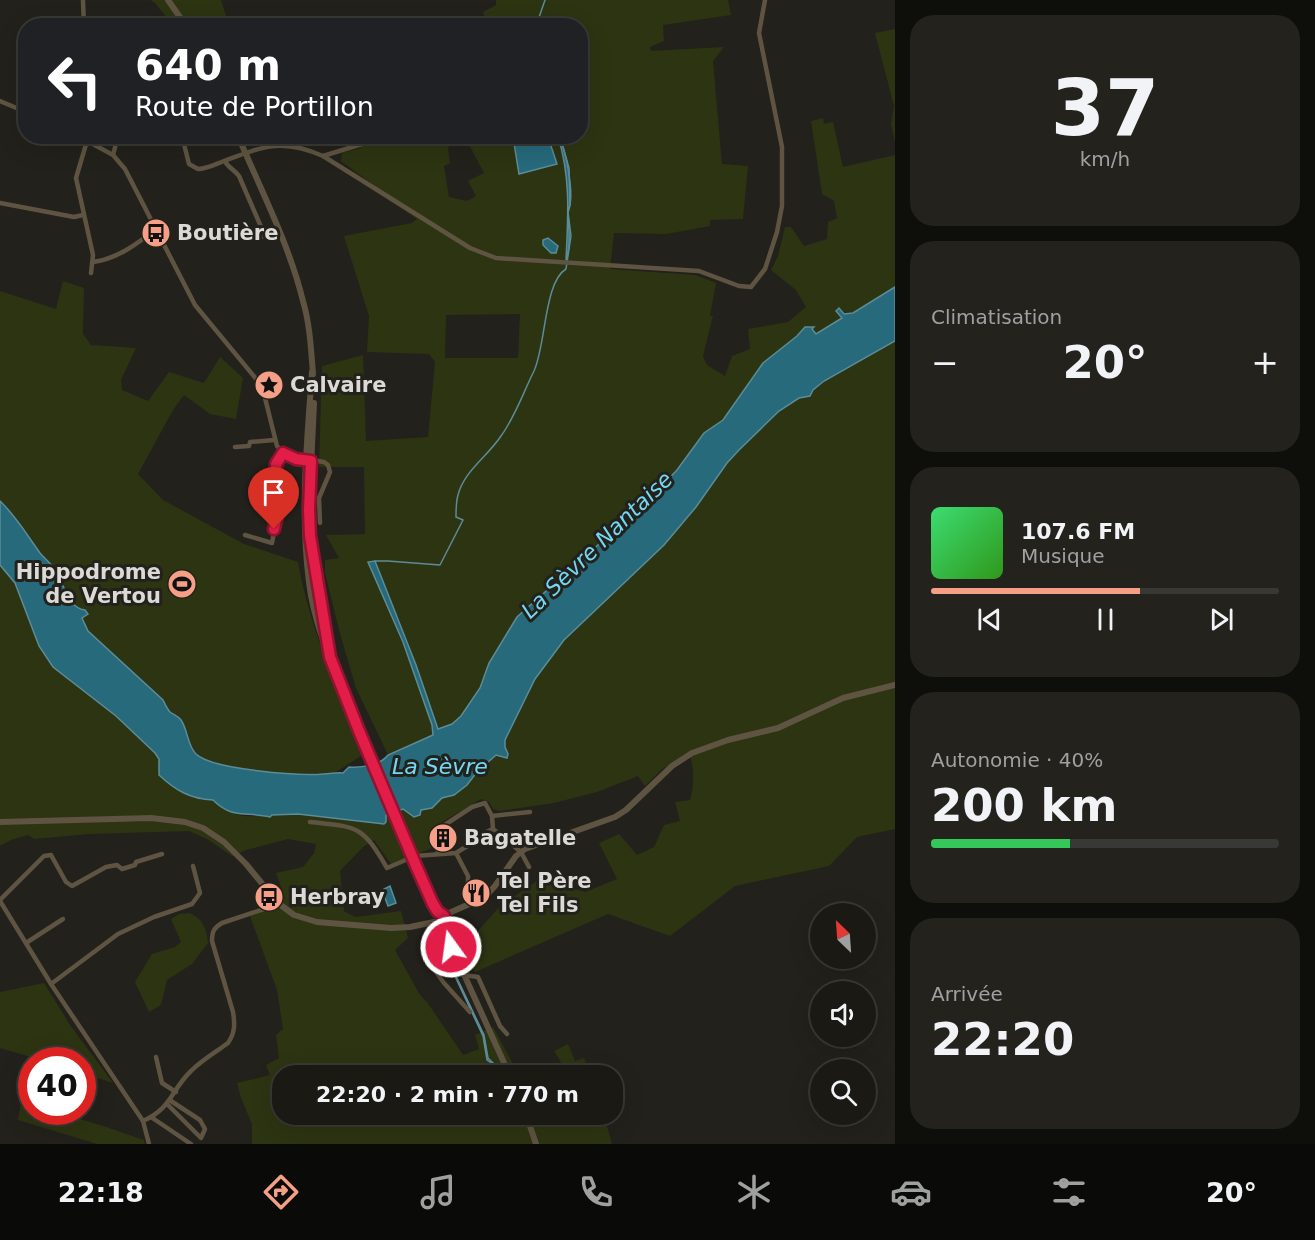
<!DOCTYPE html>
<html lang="fr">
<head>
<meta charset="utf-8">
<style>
	:root { --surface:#1a1914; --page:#23221d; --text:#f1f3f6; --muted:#9fa0a0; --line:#383834; --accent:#f49f86 }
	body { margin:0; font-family:"DejaVu Sans",sans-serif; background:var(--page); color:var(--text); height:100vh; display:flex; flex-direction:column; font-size:22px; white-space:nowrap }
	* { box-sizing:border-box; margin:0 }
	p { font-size:20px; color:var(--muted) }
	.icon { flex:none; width:33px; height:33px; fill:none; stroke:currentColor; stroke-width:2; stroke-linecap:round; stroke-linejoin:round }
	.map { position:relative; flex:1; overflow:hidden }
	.panel { display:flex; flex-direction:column; gap:15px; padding:15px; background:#0e0e0b; width:420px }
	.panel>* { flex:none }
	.top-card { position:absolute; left:18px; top:18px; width:570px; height:126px; border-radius:24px; box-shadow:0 6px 24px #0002,0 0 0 2px var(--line); background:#202124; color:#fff; overflow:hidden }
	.needle { width:39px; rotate:335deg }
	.tools { position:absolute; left:810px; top:903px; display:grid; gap:12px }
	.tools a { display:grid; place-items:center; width:66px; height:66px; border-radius:50%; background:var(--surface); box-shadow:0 6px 24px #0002,0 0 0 2px var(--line); font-size:30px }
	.speed { position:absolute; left:18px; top:1047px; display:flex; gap:12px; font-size:30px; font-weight:700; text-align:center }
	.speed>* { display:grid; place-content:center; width:78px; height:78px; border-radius:50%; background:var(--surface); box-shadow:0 6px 24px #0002,0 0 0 2px var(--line); line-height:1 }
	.speed .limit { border:9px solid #d22; background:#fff; color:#111 }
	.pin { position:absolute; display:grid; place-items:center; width:51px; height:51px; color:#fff; margin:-62px -26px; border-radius:50% 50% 50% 0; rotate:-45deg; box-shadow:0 0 6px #0007 }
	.pin .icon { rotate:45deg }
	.me { position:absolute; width:66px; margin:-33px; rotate:346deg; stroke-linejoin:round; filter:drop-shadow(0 0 4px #0008) }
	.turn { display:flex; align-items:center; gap:21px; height:126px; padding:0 18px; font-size:27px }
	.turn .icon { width:78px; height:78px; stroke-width:2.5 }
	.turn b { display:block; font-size:42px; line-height:51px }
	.big { font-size:45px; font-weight:600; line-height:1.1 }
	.panel .tile { flex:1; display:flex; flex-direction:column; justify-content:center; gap:9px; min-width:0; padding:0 21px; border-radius:24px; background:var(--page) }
	.panel .dial { align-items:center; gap:0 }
	.dial b { font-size:78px; line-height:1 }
	.song { display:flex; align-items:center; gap:18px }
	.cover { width:72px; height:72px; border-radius:9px; background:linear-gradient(135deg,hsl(140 70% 55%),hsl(110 70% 35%)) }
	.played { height:6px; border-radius:3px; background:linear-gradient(90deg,var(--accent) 60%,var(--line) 60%) }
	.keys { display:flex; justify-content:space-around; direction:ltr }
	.heat { display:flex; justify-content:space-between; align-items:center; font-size:33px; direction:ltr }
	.charge { height:9px; border-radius:4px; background:linear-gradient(90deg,#34c759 40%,var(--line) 0) }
	.trip { position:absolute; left:272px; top:1065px; width:351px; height:60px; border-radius:24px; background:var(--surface); box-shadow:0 6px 24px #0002,0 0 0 2px var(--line); font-weight:600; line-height:60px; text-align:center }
	.menu { display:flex; height:96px; justify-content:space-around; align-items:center; background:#0a0a08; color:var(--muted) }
	.menu .icon { width:42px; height:42px }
	.menu .current { color:var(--accent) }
	.menu b { font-size:27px; color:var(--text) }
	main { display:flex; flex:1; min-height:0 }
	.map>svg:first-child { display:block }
</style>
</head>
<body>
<main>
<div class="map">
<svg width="895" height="1144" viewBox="0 0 895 1144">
	<rect width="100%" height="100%" fill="#23211b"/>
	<g fill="#2d3412" fill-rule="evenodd">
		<polygon points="151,0 221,0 229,25 173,25 155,3"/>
		<path d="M 496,0 L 728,0 L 731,15 L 663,25 L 664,41 L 650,47 L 651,51 L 724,47 L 713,61 L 722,164 L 748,166 L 743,219 L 710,220 L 710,226 L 666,234 L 614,233 L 610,269 L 695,275 L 716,283 L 710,316 L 713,316 L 703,356 L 707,365 L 725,376 L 732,356 L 750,349 L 748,329 L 788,322 L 806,307 L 796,290 L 771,270 L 778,256 L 785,227 L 791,227 L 804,246 L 827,239 L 828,222 L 837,218 L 834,201 L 822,194 L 811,121 L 823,118 L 824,124 L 833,122 L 843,167 L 895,155 L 895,287 L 853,313 L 844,314 L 840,309 L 842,318 L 816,334 L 811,328 L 805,327 L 797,336 L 763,363 L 723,421 L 704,433 L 677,470 L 644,504 L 517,617 L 489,663 L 480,688 L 461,716 L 452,724 L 439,729 L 398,617 L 368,562 L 403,642 L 432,725 L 433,735 L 388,755 L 356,688 L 340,634 L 325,573 L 325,560 L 339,558 L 326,535 L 365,534 L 364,467 L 319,467 L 322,366 L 363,355 L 366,441 L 428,437 L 435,362 L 429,354 L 367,352 L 369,316 L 344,236 L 412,223 L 417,219 L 373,190 L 375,186 L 341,161 L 342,153 L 361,148 L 358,137 L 580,136 L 580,26 L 488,25 L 483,12 L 496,5 ZM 465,137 L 484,173 L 468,181 L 476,196 L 467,201 L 449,197 L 444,166 L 450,163 L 448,147 ZM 520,314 L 518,358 L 445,358 L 446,315 Z"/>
		<polygon points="895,29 895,142 891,124 894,106 875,33"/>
		<path d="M 63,281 L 84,288 L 83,334 L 91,345 L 136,348 L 121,380 L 122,390 L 148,401 L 169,372 L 204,383 L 220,357 L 243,378 L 236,419 L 210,414 L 184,395 L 173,410 L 138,474 L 163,500 L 244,544 L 298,562 C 309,626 339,694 364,754 L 336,772 L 324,774 C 294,773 218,774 196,754 C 187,745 188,730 181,720 C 178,716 174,715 170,712 C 167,709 165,704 163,700 L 88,631 L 82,618 L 88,613 L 85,610 C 67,608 64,583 56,571 C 52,564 45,559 40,553 C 27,535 16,516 0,501 L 0,291 L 56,309 Z"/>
		<path d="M 895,341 L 895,829 L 857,837 L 829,866 L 735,886 L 670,936 L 608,914 L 475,972 L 463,948 L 500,906 L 540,879 L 585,892 L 617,879 L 599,843 L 619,834 L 637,855 L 654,847 L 664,825 L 680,821 L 675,802 L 690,800 C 694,787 695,764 688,752 L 661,770 L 645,786 L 638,776 L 597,792 L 554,803 L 500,811 L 493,809 L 489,802 L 481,799 L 432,828 L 429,837 L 432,848 L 391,864 L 374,840 L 363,847 L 340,871 L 344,911 L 355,917 L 401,911 L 408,938 L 395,950 L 420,995 L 427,1002 L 463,1055 L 479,1049 L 475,1035 L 493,1027 L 519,1075 L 282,1076 L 282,1114 L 604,1115 L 612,1144 L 252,1144 L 252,1124 L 241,1098 L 237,1083 L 270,1075 L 266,1065 L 279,1058 L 276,1035 L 283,1029 L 277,990 L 250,916 L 269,910 L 285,898 L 276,873 L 303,867 L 314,853 L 316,844 L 288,839 L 246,850 L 232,856 L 207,839 L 189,831 L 89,834 L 34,839 L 28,835 L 11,840 L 0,846 L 0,565 L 15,583 L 39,646 L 53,667 L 116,716 L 155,753 L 159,759 L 160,775 L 201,800 L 213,800 C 220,807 233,815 244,816 C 253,817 262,815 270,817 L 272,815 L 298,814 L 384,824 L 386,815 L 403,809 L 432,808 L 442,798 L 448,798 L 467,785 L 477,772 L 505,747 L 505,740 L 535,679 L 564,640 L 664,545 L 696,507 L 727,463 L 739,450 L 779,411 L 799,398 L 810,396 L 813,390 L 824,381 Z"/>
		<path d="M 189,913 C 203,918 207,930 208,943 L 192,964 L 167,980 L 161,1005 L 149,1012 L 135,982 L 152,954 L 175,947 L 181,942 L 171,919 L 179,914 Z"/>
		<polygon points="44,983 70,1025 113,1083 83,1073 82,1060 41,1060 0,1048 0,992"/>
		<polygon points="568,1044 575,1061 584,1058 590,1075 575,1075 576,1071 562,1064 554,1051"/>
		<path d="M 21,1102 L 31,1105 L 32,1112 C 70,1112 108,1128 144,1140 L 145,1144 L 97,1144 L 18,1120 Z"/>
	</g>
	<g fill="#266a7c" stroke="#5c8c97" stroke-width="1.5">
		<polygon points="513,137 548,137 557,164 519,174"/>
		<path d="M 558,137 C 566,148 573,189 570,205 C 569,208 568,211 568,214 C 569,229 571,247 566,260 C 568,218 571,177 558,137 Z"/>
		<polygon points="548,238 558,246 556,253 551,253 543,245 543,240"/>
		<path d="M 895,287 L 895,341 L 824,381 L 813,390 L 810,396 L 799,398 L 779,411 L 739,450 L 727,463 L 696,507 L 664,545 L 564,640 L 535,679 L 505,740 L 505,747 L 508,754 L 507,758 L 496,755 L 477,772 L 467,785 L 454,795 L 442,798 L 432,808 L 421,810 L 420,815 L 414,817 L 403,809 L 386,815 L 386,822 L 384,824 L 298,814 L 272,815 L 270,817 C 247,811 233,820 213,800 C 190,799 175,790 159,775 L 159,759 L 155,753 L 116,716 L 53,667 L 39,646 L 15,583 L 0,565 L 0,501 C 16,516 27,535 40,553 C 45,559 52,564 56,571 C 64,583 67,608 85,610 L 88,614 L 82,618 L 88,631 L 163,700 C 165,704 167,709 170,712 C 174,715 178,716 181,720 C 188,730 187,745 196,754 C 213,770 300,776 324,774 C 331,774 336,772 343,773 L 349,767 C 361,768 381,765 388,755 L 433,735 L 432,725 L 403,642 L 368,562 L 375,561 L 416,665 L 438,729 L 452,724 L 461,716 L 480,688 L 489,663 L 517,617 L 644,504 L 677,470 L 704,433 L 723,420 L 763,363 L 797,336 L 805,327 L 814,327 L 812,329 L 816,334 L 842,318 L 836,311 L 839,308 L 844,314 L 853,313 Z"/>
		<polygon points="390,886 396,903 388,906 382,890"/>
		<polygon points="442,949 445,953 484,1035 488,1058 495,1065 498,1075 493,1064 487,1060 483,1036 445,955 441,951"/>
	</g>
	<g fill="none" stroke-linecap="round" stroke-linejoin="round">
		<g stroke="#5c8c97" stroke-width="1.5">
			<polyline points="536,26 545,0"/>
			<path d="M 375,561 L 388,561 L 440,565 L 463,520 L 456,517 C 456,510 456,502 458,495 C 464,471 488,456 501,436 C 515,417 523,393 534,371 C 546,345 544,282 566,269 L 571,236 L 568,212 L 570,205 L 569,168 L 560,136"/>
		</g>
		<g stroke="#5e5441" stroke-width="4.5">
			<polyline points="83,1 84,26"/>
			<polyline points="0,101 26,112"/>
			<polyline points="78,136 113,155 125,169 195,305 262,386 277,446 287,456 324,462 328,465 330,472 319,498 320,523"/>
			<path d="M 182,136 L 189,164 L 198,169 C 207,169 216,164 224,161 C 264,146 282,138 323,156 L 470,248 L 496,258 L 699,271 L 739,286 L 751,287 L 765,269 L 777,232 L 782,206 L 782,147 L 759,33 L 765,0"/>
			<polyline points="87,141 76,178 93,255 91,273"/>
			<polyline points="113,155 118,136"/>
			<polyline points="323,156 388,136"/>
			<path d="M 225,161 C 228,168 234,169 239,176 L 262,229 L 262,237"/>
			<polyline points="0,203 74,217 83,215"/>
			<path d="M 93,262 C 117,259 137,244 156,229"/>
			<polyline points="235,447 249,446 250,442 274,440"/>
			<polyline points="245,535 272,543 277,516 276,464 283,453"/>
			<polyline points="492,816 530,812"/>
			<path d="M 310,822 C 358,827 362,825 387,868 L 415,856 L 456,853 L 480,838 L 484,833 L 493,829 L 521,852 L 529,867"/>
			<polyline points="438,853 435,836 437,830 472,807 485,803 492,816 493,829"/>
			<polyline points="456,853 468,876 468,887"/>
			<polyline points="0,900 44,856 51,855 66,882 72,886 106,867 117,865 122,869 135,865 136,862 162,854"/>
			<polyline points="0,901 51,984 143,1121 149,1144"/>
			<polyline points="437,924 436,927 442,943 432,960 436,972 444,983 470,1012"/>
			<polyline points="26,943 63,919"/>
			<polyline points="464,975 478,977 500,1026 507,1034"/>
			<polyline points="51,984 118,934 154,917 192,904 200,893 193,866"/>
			<polyline points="156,1057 162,1083 176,1092"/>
			<polyline points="167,1104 201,1138 205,1129 200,1120 171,1101"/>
			<polyline points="151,1117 191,1144"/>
			<path d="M 143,1121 C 172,1108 171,1090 191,1071 C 202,1060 216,1052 228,1043 C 235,1033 235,1024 233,1012 L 212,941 C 212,931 214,928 222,923 L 270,907 L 278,903"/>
		</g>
		<g stroke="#5e5441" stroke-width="6">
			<polyline points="168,0 186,26"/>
			<path d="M 238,136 C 261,190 289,244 303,301 C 310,325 311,349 313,374"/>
			<path d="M 312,372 C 307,442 300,512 309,582 C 314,625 333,667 349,707 C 375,772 403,837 432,901 C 435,909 442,911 445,918"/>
			<polyline points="314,403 309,510 311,536 327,640"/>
			<polyline points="0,822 151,818 185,822 203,828 224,842 246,864 278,903 294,915 317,922 391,928 410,927 434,922"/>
			<polyline points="443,914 449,913 485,897 495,886 516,856 525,849 615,817 626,810 672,766 692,753 728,740 778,728 843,698 895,685"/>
			<polyline points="439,924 443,928 510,1076"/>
			<polyline points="526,1114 536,1144"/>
		</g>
	</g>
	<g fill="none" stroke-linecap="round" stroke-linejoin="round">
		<g stroke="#92132f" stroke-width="15">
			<polyline id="route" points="274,529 277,516 276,464 283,453 296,459 311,461 309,510 310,536 330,657 359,731 417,868 433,904 438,912 444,916 442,928 451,947"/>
		</g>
		<use href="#route" stroke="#e11d48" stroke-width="10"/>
	</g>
	<defs>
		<g id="bus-disc" transform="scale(1.5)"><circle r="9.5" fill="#f49f86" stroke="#23211b"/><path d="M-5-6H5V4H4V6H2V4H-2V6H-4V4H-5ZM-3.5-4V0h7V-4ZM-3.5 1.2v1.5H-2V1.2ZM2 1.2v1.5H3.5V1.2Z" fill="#111"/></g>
		<g id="sight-disc" transform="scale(1.5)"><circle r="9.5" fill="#f49f86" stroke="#23211b"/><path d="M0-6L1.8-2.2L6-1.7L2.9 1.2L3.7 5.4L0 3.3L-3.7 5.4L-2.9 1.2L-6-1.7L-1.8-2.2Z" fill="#111"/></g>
		<g id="stadium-disc" transform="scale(1.5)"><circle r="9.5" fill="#f49f86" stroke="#23211b"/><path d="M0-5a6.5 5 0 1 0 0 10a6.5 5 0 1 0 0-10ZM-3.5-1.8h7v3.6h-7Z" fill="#111"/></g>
		<g id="building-disc" transform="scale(1.5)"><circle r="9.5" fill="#f49f86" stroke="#23211b"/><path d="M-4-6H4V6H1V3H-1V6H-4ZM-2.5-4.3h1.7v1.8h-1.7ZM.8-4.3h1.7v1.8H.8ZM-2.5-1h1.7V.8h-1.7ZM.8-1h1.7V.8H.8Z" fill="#111"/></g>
		<g id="restaurant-disc" transform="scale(1.5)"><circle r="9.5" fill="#f49f86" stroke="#23211b"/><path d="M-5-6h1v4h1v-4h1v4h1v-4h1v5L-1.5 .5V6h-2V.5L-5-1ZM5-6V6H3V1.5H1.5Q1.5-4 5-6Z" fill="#111"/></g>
	</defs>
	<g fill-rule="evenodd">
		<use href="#bus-disc" x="156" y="233"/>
		<use href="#sight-disc" x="269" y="385"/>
		<use href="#stadium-disc" x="182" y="584"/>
		<use href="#building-disc" x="443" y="838"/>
		<use href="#restaurant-disc" x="476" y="893"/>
		<use href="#bus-disc" x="269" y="897"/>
	</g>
	<g text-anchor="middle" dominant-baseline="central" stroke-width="6" stroke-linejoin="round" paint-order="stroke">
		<g font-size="21" font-weight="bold" fill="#dbdad6" stroke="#23211b" text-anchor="start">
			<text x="177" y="233">Boutière</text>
			<text x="290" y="385">Calvaire</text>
			<text x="161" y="572" text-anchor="end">Hippodrome<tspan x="161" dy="24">de Vertou</tspan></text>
			<text x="464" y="838">Bagatelle</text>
			<text x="497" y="881">Tel Père<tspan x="497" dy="24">Tel Fils</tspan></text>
			<text x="290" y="897">Herbray</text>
		</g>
		<g font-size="22" font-style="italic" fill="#73d8f5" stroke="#23211b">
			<text transform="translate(597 545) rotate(-44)">La Sèvre Nantaise</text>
			<text x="440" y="766">La Sèvre</text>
		</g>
	</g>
</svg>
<div class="tools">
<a><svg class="needle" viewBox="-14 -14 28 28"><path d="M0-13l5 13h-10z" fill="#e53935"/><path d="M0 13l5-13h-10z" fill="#9fa0a0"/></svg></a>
<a><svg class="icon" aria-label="sound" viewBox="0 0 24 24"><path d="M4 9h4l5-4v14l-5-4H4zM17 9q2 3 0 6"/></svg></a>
<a><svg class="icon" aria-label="search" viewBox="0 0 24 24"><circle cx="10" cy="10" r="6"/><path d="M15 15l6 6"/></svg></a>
</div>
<div class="speed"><div class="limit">40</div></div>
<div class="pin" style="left:274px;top:529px;background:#d93025"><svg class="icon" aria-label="arrive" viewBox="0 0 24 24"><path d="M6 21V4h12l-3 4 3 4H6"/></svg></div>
<svg class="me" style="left:451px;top:947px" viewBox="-20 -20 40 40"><circle r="17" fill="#e11d48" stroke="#fff" stroke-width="3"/><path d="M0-11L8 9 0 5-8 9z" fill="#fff"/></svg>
<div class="trip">22:20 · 2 min · 770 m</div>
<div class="top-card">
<div class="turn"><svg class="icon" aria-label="left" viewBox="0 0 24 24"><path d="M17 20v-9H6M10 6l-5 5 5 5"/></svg><div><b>640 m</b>Route de Portillon</div></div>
</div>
</div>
<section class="panel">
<div class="tile dial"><b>37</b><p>km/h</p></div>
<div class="tile"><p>Climatisation</p>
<div class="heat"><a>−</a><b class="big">20°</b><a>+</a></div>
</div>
<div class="tile">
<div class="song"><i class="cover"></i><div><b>107.6 FM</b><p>Musique</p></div></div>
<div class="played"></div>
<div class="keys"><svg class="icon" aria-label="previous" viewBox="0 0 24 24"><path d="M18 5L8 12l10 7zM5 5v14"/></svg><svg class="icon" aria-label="pause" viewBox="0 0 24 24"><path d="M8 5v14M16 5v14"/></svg><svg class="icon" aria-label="next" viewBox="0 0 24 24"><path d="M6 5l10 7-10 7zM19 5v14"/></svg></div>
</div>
<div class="tile"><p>Autonomie · 40%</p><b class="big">200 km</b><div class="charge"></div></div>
<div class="tile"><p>Arrivée</p><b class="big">22:20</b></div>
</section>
</main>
<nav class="menu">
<b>22:18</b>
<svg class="icon current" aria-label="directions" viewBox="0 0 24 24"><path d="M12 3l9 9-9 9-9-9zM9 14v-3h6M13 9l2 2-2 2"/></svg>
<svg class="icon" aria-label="music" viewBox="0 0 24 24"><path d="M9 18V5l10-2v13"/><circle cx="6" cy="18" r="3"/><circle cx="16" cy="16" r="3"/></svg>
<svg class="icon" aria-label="phone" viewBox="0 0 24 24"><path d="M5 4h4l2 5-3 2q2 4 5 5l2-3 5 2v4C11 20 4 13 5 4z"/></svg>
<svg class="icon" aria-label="climate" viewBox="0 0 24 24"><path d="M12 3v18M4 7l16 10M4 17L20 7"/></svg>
<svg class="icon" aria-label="car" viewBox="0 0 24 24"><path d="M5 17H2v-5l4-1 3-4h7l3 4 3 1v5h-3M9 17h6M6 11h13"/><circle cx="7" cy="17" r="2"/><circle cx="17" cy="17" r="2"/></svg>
<svg class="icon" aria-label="filters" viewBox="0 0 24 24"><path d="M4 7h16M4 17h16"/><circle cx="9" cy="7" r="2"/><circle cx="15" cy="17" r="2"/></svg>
<b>20°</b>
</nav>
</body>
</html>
